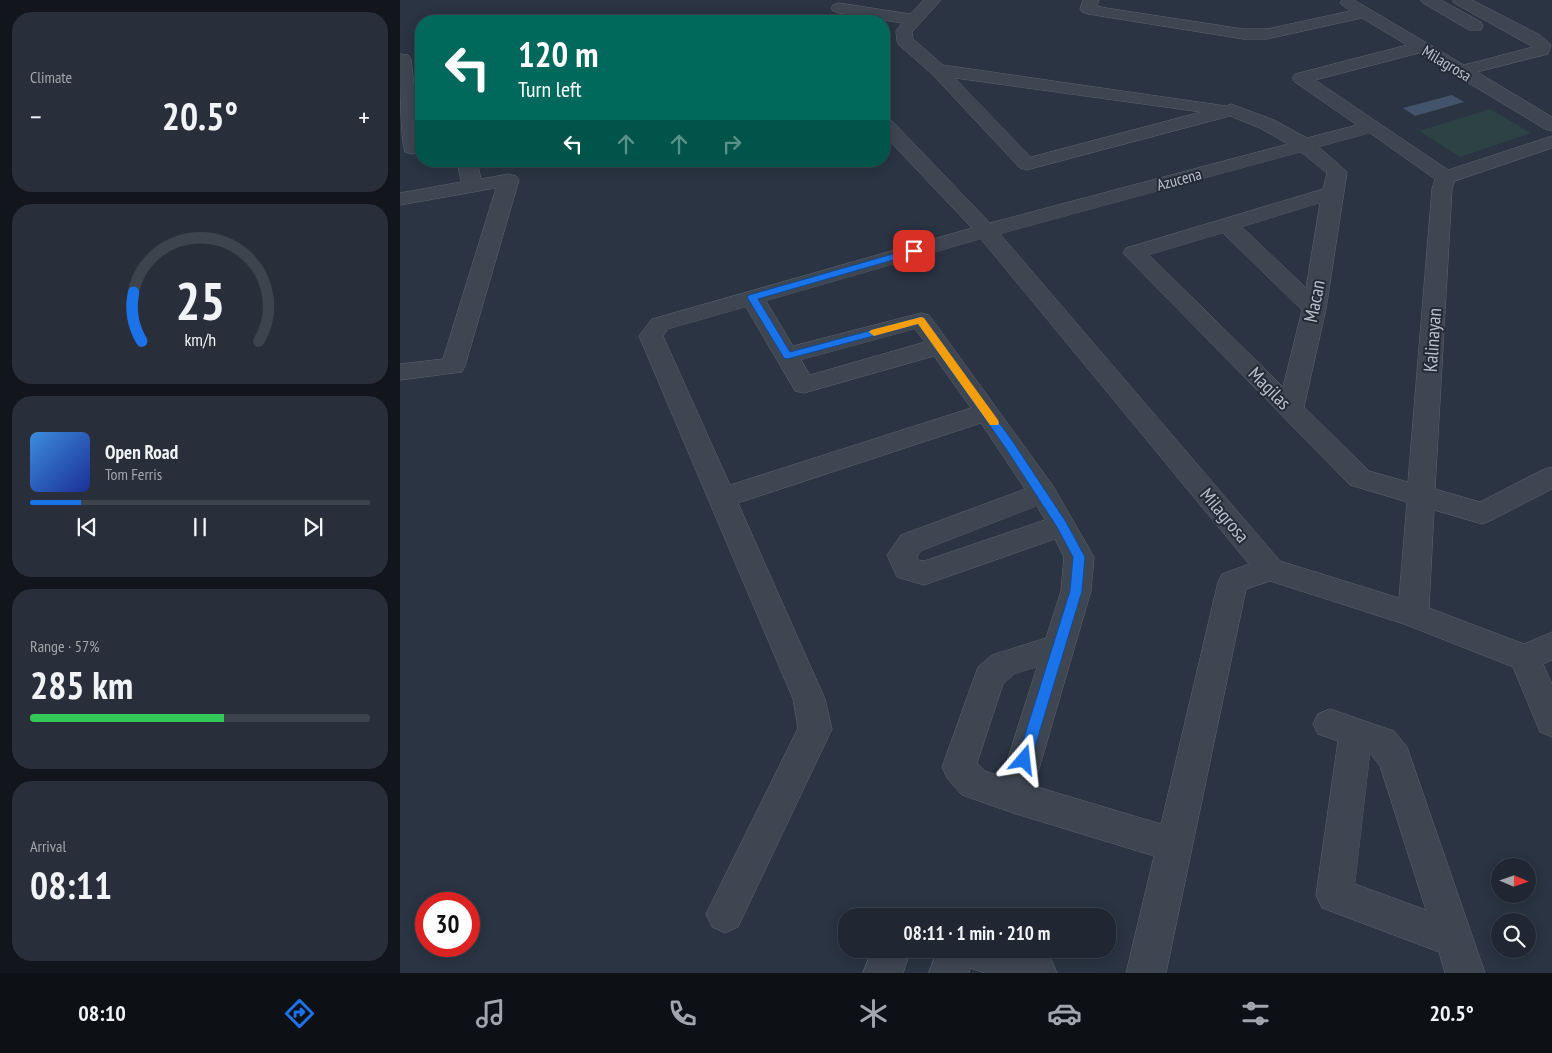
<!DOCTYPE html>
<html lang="en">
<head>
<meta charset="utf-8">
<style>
	:root { --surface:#202732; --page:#282f3a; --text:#f1f3f6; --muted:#a2a5ac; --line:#3d444d; --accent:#1a73e8 }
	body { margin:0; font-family:"PT Sans Narrow",sans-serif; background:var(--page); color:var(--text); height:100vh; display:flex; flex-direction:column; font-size:19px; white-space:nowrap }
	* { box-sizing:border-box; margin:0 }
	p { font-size:16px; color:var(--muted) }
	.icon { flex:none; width:28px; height:28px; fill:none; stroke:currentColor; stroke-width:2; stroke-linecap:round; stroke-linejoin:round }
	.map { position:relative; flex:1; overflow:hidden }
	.panel { display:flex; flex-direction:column; gap:12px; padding:12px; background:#12151c; width:400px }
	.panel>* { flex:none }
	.banner { position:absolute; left:15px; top:15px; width:475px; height:152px; border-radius:20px; box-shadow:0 2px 12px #0003,0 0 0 1px var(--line); background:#00695c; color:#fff; overflow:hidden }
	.needle { width:32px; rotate:92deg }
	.buttons { position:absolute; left:1091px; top:858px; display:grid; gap:10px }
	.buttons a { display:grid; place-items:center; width:45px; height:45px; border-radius:50%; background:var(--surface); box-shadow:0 2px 12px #0003,0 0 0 1px var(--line); font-size:25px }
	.speed { position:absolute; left:15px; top:892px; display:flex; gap:10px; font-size:25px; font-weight:700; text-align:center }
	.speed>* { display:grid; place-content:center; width:65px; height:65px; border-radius:50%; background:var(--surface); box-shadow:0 2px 12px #0003,0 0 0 1px var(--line); line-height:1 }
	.speed .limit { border:8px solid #d22; background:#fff; color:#111 }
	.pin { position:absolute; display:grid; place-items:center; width:42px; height:42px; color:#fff; margin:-21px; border-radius:10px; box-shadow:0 2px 8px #0006 }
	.me { position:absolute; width:55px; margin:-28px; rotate:17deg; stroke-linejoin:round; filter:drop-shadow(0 0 4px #0008) }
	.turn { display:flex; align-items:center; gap:18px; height:105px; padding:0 20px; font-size:22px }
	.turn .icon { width:65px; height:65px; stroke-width:2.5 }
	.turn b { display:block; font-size:35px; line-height:42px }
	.lanes { display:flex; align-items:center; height:48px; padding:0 20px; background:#0003; justify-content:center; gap:25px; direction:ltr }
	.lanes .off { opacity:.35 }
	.big { font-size:38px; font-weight:600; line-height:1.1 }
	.panel .card { flex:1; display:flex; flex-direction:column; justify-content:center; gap:8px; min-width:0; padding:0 18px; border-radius:20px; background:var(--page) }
	.panel .dial { align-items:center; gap:0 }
	.dial svg { height:130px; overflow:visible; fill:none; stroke:var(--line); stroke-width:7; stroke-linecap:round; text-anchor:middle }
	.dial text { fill:var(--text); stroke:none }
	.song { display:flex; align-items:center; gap:15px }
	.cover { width:60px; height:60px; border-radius:8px; background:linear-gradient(135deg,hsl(210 70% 55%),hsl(230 70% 35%)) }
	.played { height:5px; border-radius:2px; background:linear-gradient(90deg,var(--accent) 15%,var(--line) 15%) }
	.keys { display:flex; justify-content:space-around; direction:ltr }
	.heat { display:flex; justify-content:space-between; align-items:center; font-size:28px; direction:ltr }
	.charge { height:8px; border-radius:4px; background:linear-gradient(90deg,#34c759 57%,var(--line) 0) }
	.trip { position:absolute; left:438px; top:908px; width:278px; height:50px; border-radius:20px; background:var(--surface); box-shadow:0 2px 12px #0003,0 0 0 1px var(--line); font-weight:600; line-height:50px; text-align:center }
	.tab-bar { display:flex; height:80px; justify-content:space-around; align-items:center; background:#0d1014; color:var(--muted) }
	.tab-bar .icon { width:35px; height:35px }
	.tab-bar .current { color:var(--accent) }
	.tab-bar b { font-size:22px; color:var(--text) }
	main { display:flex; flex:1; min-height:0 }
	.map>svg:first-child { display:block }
</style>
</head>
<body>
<main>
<section class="panel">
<div class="card"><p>Climate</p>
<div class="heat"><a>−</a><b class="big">20.5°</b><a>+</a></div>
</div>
<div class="card dial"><svg viewBox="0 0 100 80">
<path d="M14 69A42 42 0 1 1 86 69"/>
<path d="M14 69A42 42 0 0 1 9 39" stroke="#1a73e8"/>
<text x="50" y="56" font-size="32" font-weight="700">25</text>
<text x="50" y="72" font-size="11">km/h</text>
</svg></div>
<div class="card">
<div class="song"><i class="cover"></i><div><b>Open Road</b><p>Tom Ferris</p></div></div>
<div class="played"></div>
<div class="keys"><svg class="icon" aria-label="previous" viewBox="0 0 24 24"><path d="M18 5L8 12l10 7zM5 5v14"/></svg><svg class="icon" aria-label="pause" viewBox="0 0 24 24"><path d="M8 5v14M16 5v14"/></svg><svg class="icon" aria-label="next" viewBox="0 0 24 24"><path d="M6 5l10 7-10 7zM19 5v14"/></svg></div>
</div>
<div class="card"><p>Range · 57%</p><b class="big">285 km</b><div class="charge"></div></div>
<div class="card"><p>Arrival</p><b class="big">08:11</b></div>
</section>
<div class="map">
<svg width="1152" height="973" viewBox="0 0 1152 973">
	<rect width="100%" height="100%" fill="#2a3442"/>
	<polygon fill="#2d4244" points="1090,109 1131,133 1060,157 1019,131"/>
	<polygon fill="#43536b" points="1052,95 1064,102 1015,116 1003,108"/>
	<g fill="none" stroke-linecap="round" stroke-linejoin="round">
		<g stroke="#5c646f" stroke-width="1">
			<g id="minor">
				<path d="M 524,0 L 541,0 L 512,32 L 513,39 L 543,65 L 826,106 L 831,104 L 874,120 L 907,138 L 957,125 L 895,82 L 892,78 L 895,74 L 1007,45 L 962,18 L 867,39 L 843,39 L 688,14 L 682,12 L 680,9 L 683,0 L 699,0 L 697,6 L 706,8 L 843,29 L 867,29 L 950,11 L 940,3 L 942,0 L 954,0 L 1064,65 L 1133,47 L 1054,3 L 1052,0 L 1072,0 L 1140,35 L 1151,45 L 1148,54 L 1077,72 L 1152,117 L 1152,131 L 1145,129 L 1019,53 L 915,80 L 1048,170 L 1152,136 L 1152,148 L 1055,181 L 1052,189 L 1035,489 L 1080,502 L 1142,470 L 1152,467 L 1152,489 L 1092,520 L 1082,524 L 1034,510 L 1029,608 L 1124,644 L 1152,632 L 1152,660 L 1143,664 L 1152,684 L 1152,737 L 1140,732 L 1113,667 L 1004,624 L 870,581 L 846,589 L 766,973 L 726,973 L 754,856 L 613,813 L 562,795 L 547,778 L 542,767 L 578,667 L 592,655 L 646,638 L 661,591 L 664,557 L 655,539 L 524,585 L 497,577 L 487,555 L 501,535 L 625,489 L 581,423 L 338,503 L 425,699 L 432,729 L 338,927 L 325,933 L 312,927 L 306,914 L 398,728 L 393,699 L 239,336 L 252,319 L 572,228 L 484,135 L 484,118 L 491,120 L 590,223 L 888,144 L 860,128 L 830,116 L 634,168 L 627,170 L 620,168 L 532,74 L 499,45 L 497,41 L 496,31 L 502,23 L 439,13 L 433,11 L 431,8 L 433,5 L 439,3 L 510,14 ZM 555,78 L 801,112 L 631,157 ZM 970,133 L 1035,179 L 1032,189 L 1008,482 L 969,471 L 904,407 L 926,309 L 947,172 L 919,147 ZM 901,152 L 927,173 L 923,189 L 726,248 L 723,253 L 950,485 L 1007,502 L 999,598 L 880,561 L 600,234 ZM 920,203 L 906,288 L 842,227 ZM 823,233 L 902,310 L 883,387 L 749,255 ZM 581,239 L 849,564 L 822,574 L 818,582 L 761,824 L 634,786 L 691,591 L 694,557 L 653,486 L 529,315 L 521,313 L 393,346 L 366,301 ZM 346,307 L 395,391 L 404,393 L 534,356 L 571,408 L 330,485 L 263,336 L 268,329 ZM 515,329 L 525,342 L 410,375 L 401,360 ZM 637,506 L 645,520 L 524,561 L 518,560 L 517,556 L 521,551 ZM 637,667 L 602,777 L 585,771 L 577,763 L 603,684 L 614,674 Z"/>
				<polygon points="1021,0 1041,0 1081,22 1083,26 1081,30 1069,30 1023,3"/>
				<path d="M 0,54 L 8,55 L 11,59 L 21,144 L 19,152 L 12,154 L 5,152 C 0,138 0,74 0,54 Z"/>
				<polygon points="57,161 77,161 81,179 109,174 116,176 119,180 65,366 62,372 0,380 0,364 43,359 96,188 0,205 0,193 61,182"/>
				<path d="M 930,709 L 994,731 L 1007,747 L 1085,973 L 1045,973 L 1039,952 L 922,908 L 916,895 L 938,741 L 918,734 L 913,724 L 918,714 ZM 970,753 L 980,766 L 1026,910 L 955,884 Z"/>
				<polygon points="473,949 511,949 503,973 463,973"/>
				<polygon points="538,949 624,949 651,959 657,973 585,973 570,968 569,973 529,973"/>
			</g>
		</g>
		<use href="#minor" fill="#3e4652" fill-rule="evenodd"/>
	</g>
	<polygon fill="#1a73e8" stroke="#114b97" points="514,248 517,249 517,253 358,299 390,352 521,317 524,318 613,442 666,522 685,557 682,591 631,760 629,764 624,766 619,764 617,760 670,591 673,557 657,527 605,447 518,324 387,359 384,358 347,297 349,295"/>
	<polygon fill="#f59e0b" points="521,317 524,318 598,420 599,423 598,425 590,425 518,324 474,336 469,332 471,330"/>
	<g text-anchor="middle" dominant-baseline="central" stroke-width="4" stroke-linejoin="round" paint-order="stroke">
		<g font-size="16" fill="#bbc1cb" stroke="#232b37">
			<text transform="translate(1047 63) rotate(31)">Milagrosa</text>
			<text transform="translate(779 179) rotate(-15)">Azucena</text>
		</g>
		<g font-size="19" fill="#bbc1cb" stroke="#232b37">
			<text transform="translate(914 301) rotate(-79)">Macan</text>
			<text transform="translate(1032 340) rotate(-86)">Kalinayan</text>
			<text transform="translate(870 388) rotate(45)">Magilas</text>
			<text transform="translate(825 515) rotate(50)">Milagrosa</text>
		</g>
	</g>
</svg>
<div class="buttons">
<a><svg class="needle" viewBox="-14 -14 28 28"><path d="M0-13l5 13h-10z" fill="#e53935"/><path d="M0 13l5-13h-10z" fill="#a2a5ac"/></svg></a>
<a><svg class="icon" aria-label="search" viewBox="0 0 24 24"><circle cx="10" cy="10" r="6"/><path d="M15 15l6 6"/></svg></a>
</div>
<div class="speed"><div class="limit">30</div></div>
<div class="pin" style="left:514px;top:251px;background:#d93025"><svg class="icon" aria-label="arrive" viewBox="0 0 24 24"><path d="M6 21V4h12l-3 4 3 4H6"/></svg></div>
<svg class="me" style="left:624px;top:760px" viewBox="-20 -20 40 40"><path d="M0-17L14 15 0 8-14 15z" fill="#1a73e8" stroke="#fff" stroke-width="4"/></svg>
<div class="trip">08:11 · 1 min · 210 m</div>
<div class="banner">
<div class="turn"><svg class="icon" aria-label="left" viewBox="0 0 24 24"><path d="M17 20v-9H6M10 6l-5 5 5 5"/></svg><div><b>120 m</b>Turn left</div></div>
<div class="lanes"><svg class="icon" aria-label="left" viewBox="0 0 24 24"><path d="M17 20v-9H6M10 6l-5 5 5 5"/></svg><svg class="icon off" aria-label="ahead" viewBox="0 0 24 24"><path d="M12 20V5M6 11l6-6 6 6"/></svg><svg class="icon off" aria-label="ahead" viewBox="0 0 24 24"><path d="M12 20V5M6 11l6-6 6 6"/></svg><svg class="icon off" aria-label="right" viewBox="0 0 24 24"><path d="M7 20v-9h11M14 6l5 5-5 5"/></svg></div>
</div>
</div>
</main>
<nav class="tab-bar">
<b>08:10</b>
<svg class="icon current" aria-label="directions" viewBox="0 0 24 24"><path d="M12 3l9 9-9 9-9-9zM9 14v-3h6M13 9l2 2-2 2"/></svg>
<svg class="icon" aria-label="music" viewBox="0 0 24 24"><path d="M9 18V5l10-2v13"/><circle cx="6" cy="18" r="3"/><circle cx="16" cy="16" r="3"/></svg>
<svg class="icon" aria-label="phone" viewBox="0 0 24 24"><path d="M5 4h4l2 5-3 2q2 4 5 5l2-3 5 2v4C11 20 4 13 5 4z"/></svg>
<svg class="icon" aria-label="climate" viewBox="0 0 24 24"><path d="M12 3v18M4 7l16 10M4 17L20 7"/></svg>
<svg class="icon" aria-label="car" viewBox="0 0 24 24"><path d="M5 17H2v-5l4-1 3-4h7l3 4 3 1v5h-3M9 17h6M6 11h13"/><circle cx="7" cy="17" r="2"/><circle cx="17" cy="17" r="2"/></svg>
<svg class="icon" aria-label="filters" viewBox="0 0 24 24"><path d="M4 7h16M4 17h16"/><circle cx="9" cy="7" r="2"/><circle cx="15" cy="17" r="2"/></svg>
<b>20.5°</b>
</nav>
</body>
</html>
